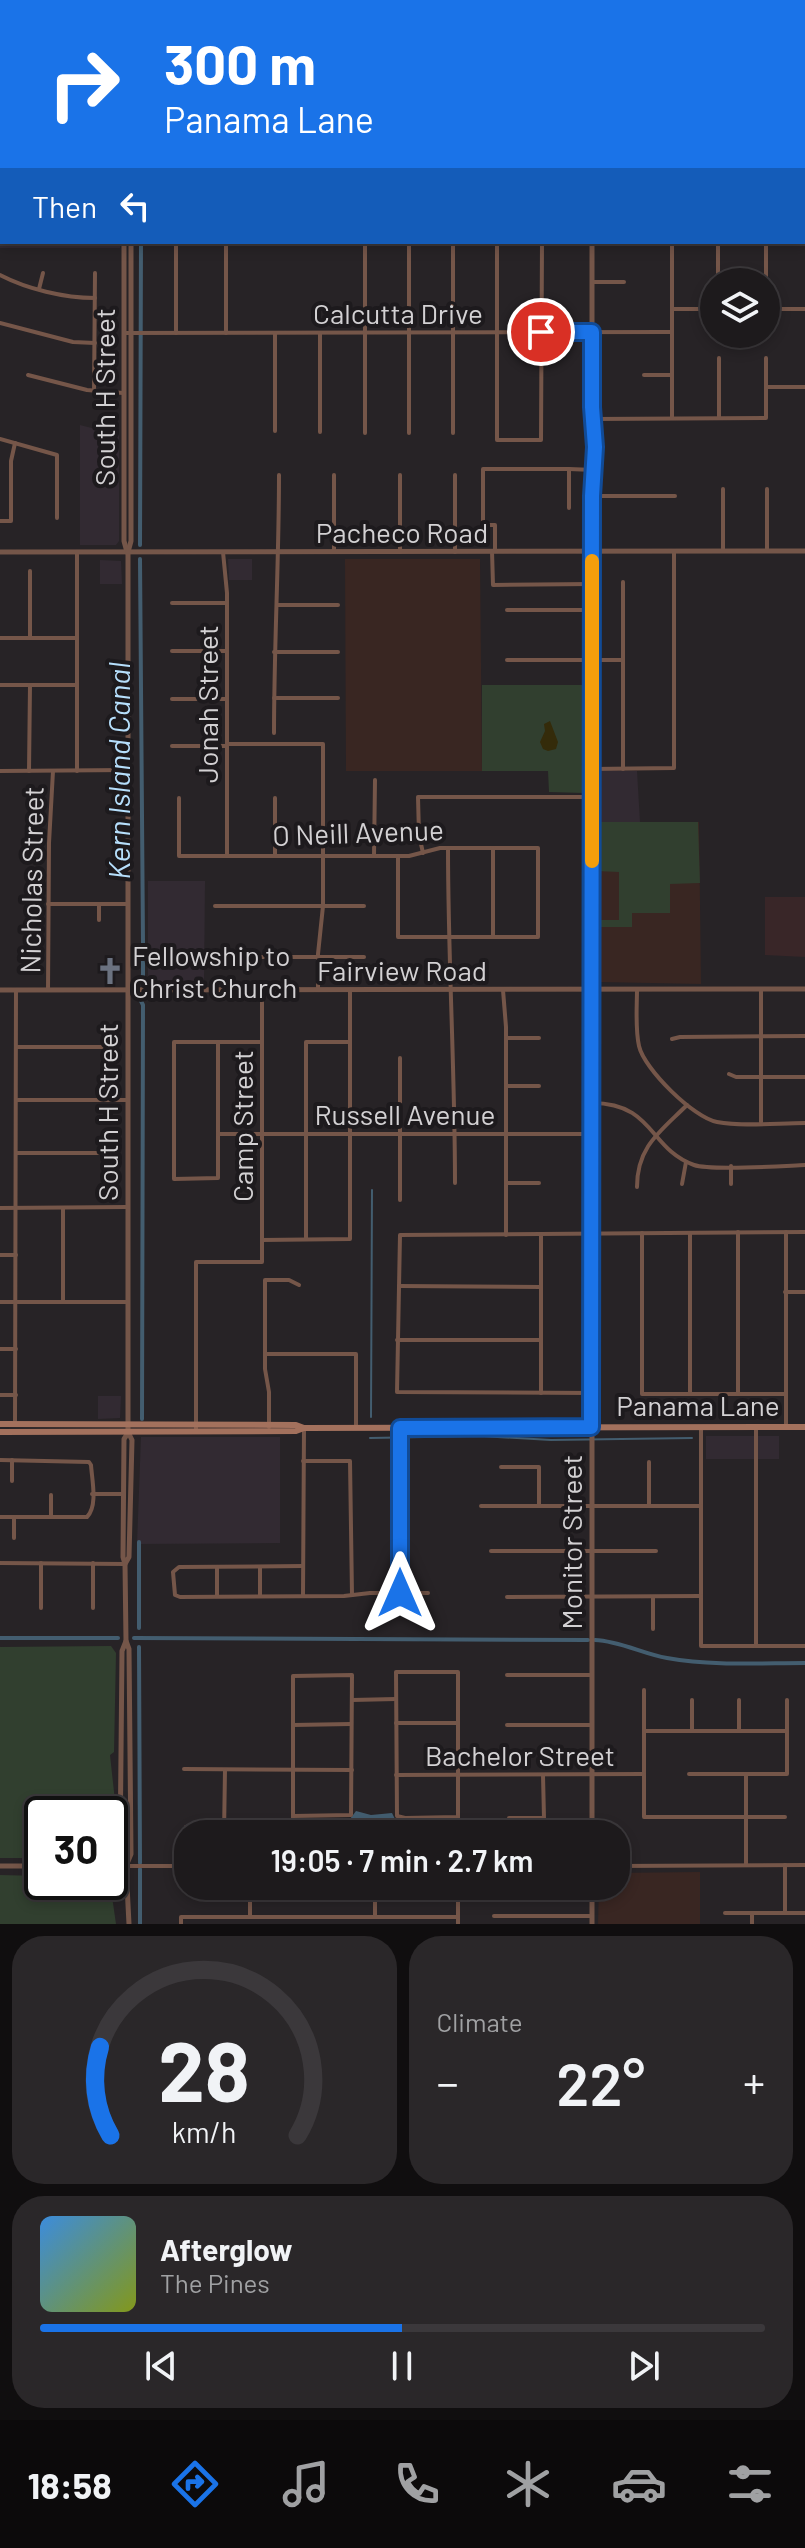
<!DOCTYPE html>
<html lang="en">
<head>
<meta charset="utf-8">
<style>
	:root { --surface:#1d1a1c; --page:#2a2729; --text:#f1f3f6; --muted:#a0a1a3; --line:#3b383b; --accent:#1a73e8 }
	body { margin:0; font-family:Barlow,sans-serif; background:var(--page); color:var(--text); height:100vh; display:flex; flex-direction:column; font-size:30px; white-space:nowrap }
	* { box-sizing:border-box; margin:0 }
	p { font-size:26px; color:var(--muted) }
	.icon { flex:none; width:44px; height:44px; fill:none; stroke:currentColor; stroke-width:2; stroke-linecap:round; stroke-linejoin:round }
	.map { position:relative; height:1924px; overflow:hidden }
	.panel { display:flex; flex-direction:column; gap:12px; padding:12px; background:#100e0f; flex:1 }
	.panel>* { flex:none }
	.banner { position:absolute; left:0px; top:0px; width:806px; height:244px; box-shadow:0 4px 12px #0003,0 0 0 2px var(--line); background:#1a73e8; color:#fff; overflow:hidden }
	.buttons { position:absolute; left:700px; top:268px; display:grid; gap:16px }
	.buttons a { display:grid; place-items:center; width:80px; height:80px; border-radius:50%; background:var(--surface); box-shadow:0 4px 12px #0003,0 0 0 2px var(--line); font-size:40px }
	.speed { position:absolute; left:24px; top:1796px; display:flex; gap:16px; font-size:40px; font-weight:700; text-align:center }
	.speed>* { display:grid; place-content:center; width:104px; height:104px; border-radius:50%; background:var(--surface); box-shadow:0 4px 12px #0003,0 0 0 2px var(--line); line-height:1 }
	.speed .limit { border:4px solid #111; border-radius:12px; background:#fff; color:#111 }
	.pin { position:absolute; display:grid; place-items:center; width:68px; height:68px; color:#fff; margin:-34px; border:4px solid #fff; border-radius:50%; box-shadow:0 2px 8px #0007 }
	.me { position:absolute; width:88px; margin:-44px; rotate:0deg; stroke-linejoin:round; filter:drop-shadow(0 0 6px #0008) }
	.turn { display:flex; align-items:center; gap:28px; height:168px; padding:0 32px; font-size:36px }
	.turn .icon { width:104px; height:104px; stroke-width:2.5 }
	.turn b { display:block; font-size:56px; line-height:68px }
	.then { display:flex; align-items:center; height:76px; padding:0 32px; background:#0003; gap:16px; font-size:30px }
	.big { font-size:60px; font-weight:600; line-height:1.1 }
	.panel .tile { flex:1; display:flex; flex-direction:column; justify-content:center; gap:12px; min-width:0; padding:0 28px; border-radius:32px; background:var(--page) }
	.panel .dial { align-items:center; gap:0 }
	.dial svg { height:208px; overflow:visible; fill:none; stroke:var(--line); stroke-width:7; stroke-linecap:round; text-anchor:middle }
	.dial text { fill:var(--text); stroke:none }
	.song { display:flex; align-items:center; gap:24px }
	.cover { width:96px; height:96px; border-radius:12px; background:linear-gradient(135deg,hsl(210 70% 55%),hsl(70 70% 35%)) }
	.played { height:8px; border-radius:4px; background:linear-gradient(90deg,var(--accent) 50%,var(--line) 50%) }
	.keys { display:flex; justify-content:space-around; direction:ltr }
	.heat { display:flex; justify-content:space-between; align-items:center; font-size:44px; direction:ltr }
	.panel .tiles { flex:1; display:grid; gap:12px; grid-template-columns:1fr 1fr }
	.tile:last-child { grid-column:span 2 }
	.trip { position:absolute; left:174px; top:1820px; width:456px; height:80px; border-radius:32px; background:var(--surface); box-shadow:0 4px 12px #0003,0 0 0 2px var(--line); font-weight:600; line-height:80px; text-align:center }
	.tabs { display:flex; height:128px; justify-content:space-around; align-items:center; background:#0c0a0b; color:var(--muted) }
	.tabs .icon { width:56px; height:56px }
	.tabs .active { color:var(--accent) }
	.tabs b { font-size:36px; color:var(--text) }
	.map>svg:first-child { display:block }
</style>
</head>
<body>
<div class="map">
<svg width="805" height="1924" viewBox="0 0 805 1924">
	<rect width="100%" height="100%" fill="#272326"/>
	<g fill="#322a32">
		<polygon points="0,121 2,242 120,242 120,248 0,248"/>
		<polygon points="80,425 119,435 119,541 116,545 80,545"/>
		<polygon points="228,559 252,559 252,580 229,580"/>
		<polygon points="100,560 121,561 122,584 100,584"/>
		<polygon points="598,770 637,771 640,822 597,822"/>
		<polygon points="148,881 205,881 204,983 148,984"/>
		<polygon points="98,1396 121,1396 120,1418 98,1419"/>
		<rect x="706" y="1436" width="73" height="23"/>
		<polygon points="141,1437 280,1437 280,1543 137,1544"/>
	</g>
	<polygon fill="#392628" points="765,897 805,897 805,957 765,955"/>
	<g fill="#392622">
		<polygon points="345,559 480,559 482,771 346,771"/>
		<polygon points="597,822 699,822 701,984 600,982 596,978"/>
		<polygon points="700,1872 700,1924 598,1924 599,1886 616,1886 616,1873"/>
	</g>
	<g fill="#313f2f">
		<polygon points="482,685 584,685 584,793 549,792 548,771 482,771"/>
		<polygon points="597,822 698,822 700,883 670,884 670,913 632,913 632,927 597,927 597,920 619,920 619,872 596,871"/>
		<polygon points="111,1646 116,1653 114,1752 110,1755 115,1801 113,1855 110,1858 110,1814 42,1814 42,1858 0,1858 0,1647"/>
		<polygon points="0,1875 42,1876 42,1882 110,1882 116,1924 0,1924"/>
	</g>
	<polygon fill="#342b0a" points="550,721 558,742 556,749 548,751 543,749 540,742 545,731 544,724"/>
	<polygon fill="#435d6f" points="356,1811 371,1815 392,1813 395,1819 395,1834 348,1834 344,1821 350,1819"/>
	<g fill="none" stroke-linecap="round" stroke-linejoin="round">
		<g stroke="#435d6f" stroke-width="2">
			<polyline points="371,1417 372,1190"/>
			<polyline points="370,1438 480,1436 551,1440 692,1438"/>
		</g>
		<g stroke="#435d6f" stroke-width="4">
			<polyline points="143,2 143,0"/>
			<polyline points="140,545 141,242"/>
			<polyline points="139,983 143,975 143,944 140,559"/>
			<polyline points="139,997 143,1005 142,1419"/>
			<polyline points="139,1628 139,1542"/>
			<polyline points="0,1638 118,1638"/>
			<polyline points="134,1638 588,1640"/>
			<path d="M 595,1640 C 620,1641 643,1654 667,1658 C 713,1666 759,1663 805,1663"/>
			<polyline points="139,1647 140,1863"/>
			<polyline points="140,1869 140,1924"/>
		</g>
		<g stroke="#755649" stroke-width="4">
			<polyline points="373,0 373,2"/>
			<polyline points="461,1 592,1"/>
			<polyline points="178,2 178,0"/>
			<polyline points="417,2 417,0"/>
			<polyline points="639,2 639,0"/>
			<polyline points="685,2 685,0"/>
			<polyline points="735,2 735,0"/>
			<polyline points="804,183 805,184"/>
			<polyline points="0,236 2,233"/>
			<polyline points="365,242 365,433"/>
			<polyline points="497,242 497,440 541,440 542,242"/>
			<polyline points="766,242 766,309 805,309"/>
			<path d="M 0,275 C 27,289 64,298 95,298"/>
			<polyline points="592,282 624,282"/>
			<polyline points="718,282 718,242"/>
			<polyline points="39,289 43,273"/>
			<polyline points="672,309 714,309"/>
			<polyline points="0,323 73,342 95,343"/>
			<polyline points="124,333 672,332"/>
			<polyline points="176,333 176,242"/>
			<polyline points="226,333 226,242"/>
			<polyline points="275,333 275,431"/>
			<polyline points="320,333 320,432"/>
			<polyline points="719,358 719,418"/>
			<polyline points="28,375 87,390 123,393"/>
			<polyline points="644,375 672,375"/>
			<polyline points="766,387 805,387"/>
			<polyline points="94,392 95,273"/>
			<polyline points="672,418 672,242"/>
			<polyline points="593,419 766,418 766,358"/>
			<polyline points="409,433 409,242"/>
			<polyline points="453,433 453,242"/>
			<polyline points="0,439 57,455 57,518"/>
			<polyline points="569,469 594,470"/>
			<polyline points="334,475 334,552"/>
			<polyline points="400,475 400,552"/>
			<polyline points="455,475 455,552"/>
			<polyline points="592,496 675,496"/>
			<polyline points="0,521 11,521 11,461 15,443"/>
			<polyline points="492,551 493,585 592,584"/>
			<polyline points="495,551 495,525 483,525 483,469 569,469 569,508"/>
			<polyline points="723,551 723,489"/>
			<polyline points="767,551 767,489"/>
			<polyline points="223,552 227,593 227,856"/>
			<polyline points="172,603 227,603"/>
			<polyline points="277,605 338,605"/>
			<polyline points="507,610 592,610"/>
			<polyline points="0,638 77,638"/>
			<polyline points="30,638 30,571"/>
			<polyline points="172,651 227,651"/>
			<polyline points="274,652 338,652"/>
			<polyline points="507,660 623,660"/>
			<polyline points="0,685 77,685"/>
			<polyline points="274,698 338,698"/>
			<polyline points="172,699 227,699"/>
			<path d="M 274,733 C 274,646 279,561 279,475"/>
			<polyline points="227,744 323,744 323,906 318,954 318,990"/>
			<polyline points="172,746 227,746"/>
			<polyline points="592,769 674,768 674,551"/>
			<polyline points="623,769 623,582"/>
			<polyline points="0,771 128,770"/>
			<polyline points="29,771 30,685"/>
			<polyline points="77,771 77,552"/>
			<polyline points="179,798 179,856 409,856 440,848 538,848 538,937 398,937 398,856"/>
			<path d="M 448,848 C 448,960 455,1071 455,1183"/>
			<polyline points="493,848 493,937"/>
			<polyline points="423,853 419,835 418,797 592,797"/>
			<polyline points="275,856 275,798"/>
			<polyline points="374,856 375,780"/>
			<polyline points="48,904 128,904"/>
			<polyline points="99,904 99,920"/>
			<polyline points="215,906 364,906"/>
			<polyline points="215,957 364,957"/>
			<path d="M 637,989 C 637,1007 635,1028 639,1046 C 644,1069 694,1118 717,1122 C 743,1127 778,1123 805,1123"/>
			<polyline points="48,990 49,843 53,771"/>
			<polyline points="503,990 506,1027 506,1235"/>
			<polyline points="506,1038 539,1038"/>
			<polyline points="672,1039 680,1037 805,1036"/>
			<polyline points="218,1042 218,1178 174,1179 174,1042 262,1042"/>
			<polyline points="16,1047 111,1047"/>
			<polyline points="729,1074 736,1077 805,1077"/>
			<polyline points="506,1086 539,1086"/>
			<polyline points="16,1100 128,1100"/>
			<path d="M 592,1103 C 654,1103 649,1149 694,1165 C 711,1171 782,1166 805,1165"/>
			<polyline points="761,1122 761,989"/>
			<polyline points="218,1134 592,1134"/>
			<polyline points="16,1153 111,1153"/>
			<polyline points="731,1166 731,1184"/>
			<polyline points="506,1183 539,1183"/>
			<polyline points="682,1184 686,1162"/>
			<path d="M 637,1187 C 637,1146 661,1131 687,1105"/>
			<polyline points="400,1200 400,1058"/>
			<polyline points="0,1208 127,1207"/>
			<polyline points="642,1233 642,1394 786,1394"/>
			<polyline points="306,1239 306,1042 350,1042"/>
			<polyline points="262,1240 350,1239 350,990"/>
			<polyline points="0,1255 16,1255"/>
			<polyline points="399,1286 541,1287"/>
			<polyline points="785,1292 805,1292"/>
			<polyline points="0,1302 128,1302"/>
			<polyline points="63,1302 63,1209"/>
			<polyline points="397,1340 541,1340"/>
			<polyline points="0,1349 16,1349"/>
			<polyline points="265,1354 356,1354 356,1428"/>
			<polyline points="541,1393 541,1235"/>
			<polyline points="591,1393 397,1392 400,1235 805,1232"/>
			<polyline points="690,1394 690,1233"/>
			<polyline points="738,1394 738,1232"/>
			<polyline points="0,1395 16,1395"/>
			<polyline points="15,1423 16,990"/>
			<polyline points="269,1427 269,1392 265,1369 265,1280 289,1280 299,1285"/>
			<polyline points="701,1427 701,1646 805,1646"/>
			<polyline points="756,1427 756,1646"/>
			<polyline points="786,1427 786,1232"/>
			<polyline points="196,1432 196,1262 262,1262 262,990"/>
			<path d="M 0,1460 L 89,1462 L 91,1465 C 92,1480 98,1506 87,1517 L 0,1517"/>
			<polyline points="303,1461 350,1461 352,1595"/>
			<polyline points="649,1462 649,1506"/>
			<polyline points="501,1467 539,1467 539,1506"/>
			<polyline points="12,1481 12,1460"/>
			<polyline points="92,1494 124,1494"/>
			<polyline points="51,1495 51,1517"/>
			<polyline points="481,1506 701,1506"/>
			<polyline points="14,1517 14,1538"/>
			<polyline points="491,1551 656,1551"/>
			<polyline points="0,1563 125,1564"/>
			<polyline points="303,1566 179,1567 173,1572 175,1595 180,1597 344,1596 370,1593 428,1593"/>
			<polyline points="217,1567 217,1596"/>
			<polyline points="260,1567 260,1596"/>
			<polyline points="400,1593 400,1428"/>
			<polyline points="303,1596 304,1428"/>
			<polyline points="507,1597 701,1596"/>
			<polyline points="653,1597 653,1629"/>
			<polyline points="41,1608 41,1563"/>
			<polyline points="93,1608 93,1563"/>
			<polyline points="507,1675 592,1675"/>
			<polyline points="644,1690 644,1817 785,1817"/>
			<polyline points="352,1700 396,1699"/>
			<polyline points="692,1700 692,1730"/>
			<polyline points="739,1700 739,1730"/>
			<polyline points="396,1723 457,1723"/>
			<polyline points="293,1725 351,1724"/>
			<polyline points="507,1725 592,1725"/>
			<polyline points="645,1731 787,1731"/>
			<polyline points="184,1769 352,1770"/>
			<polyline points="689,1774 787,1774 787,1700"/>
			<polyline points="746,1774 746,1865"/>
			<polyline points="396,1775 644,1774"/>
			<path d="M 293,1816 L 351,1815 L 352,1675 L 293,1676 C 293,1728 293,1781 293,1834"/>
			<polyline points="458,1817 405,1818 397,1816 396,1672 458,1672 458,1834"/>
			<polyline points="509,1818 544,1818 543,1775"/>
			<polyline points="186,1827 263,1828"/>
			<polyline points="224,1834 225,1770"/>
			<polyline points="785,1865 785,1913"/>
			<polyline points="126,1866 188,1866"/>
			<polyline points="616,1866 805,1865"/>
			<polyline points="250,1886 250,1917"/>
			<polyline points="375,1886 375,1916"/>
			<polyline points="458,1886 458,1924"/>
			<polyline points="725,1913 805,1913"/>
			<polyline points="752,1913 752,1924"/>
			<polyline points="494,1916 592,1916"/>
			<polyline points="181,1924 181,1917 458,1917"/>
		</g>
		<g stroke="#755649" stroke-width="5">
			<polyline points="131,0 131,2"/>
			<polyline points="126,2 126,0"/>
			<polyline points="124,242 124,541 127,552"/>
			<polyline points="0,552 805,551"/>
			<polyline points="0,990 805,989"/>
			<polyline points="125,1564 129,1557 132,1440 128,1432 128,552 131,541 131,242"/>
			<polyline points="126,1641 125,1564 123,1557 124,1439 128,1433"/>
			<polyline points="592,1834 592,496 595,447 592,407 592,242"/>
			<polyline points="0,1866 42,1866"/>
			<polyline points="110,1866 125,1866"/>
			<polyline points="126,1866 120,1855 122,1651 126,1641 129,1649 131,1854 126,1866 129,1924"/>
			<polyline points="592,1886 592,1924"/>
		</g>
		<g stroke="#a3715d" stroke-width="6">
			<polyline points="0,108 2,108"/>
			<polyline points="804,110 805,110"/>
			<polyline points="0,114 2,113"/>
			<polyline points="804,117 805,117"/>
			<polyline points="0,1424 296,1425 304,1428"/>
			<polyline points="0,1432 296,1431 304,1428 805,1427"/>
		</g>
		<g stroke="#767375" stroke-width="5">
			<g id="rail">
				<polyline points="17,2 19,0"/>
				<polyline points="0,22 2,20"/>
				<polyline points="0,59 2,59"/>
			</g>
		</g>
		<use href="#rail" stroke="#1d1a1d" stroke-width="2" stroke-dasharray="6" stroke-linecap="butt"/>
	</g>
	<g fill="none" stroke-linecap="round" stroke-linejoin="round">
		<g stroke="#114b97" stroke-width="20">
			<polyline id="route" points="400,1593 400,1428 591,1427 592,496 595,447 592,407 592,332 541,332"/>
		</g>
		<use href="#route" stroke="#1a73e8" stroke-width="14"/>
		<polyline stroke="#f59e0b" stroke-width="14" points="592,861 592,561"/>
	</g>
	<defs>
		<g id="church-bare" transform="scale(2.16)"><path d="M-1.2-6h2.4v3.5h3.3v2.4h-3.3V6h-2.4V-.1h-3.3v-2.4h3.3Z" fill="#6b7280" stroke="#1d1a1d" stroke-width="2.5" paint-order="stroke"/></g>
	</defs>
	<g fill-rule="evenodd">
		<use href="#church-bare" x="110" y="971"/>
	</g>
	<g text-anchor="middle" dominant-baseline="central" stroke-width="8" stroke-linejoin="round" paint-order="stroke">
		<g font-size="28" fill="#d3d1d3" stroke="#1d1a1d">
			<text x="398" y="313">Calcutta Drive</text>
			<text transform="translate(104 397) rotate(-90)">South H Street</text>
			<text x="402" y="532">Pacheco Road</text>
			<text transform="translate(207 704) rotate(-90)">Jonah Street</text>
			<text transform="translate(358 832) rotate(-2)">O Neill Avenue</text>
			<text transform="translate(31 880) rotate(-89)">Nicholas Street</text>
			<text x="402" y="970">Fairview Road</text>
			<text transform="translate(107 1112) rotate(-90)">South H Street</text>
			<text x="405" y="1114">Russell Avenue</text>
			<text transform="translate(242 1126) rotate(-90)">Camp Street</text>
			<text x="698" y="1405">Panama Lane</text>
			<text transform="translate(571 1542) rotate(-90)">Monitor Street</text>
			<text x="520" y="1755">Bachelor Street</text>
		</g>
		<g font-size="28" fill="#d3d1d3" stroke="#1d1a1d" text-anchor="start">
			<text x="132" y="955">Fellowship to<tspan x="132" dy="32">Christ Church</tspan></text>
		</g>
		<g font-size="30" font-style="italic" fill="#b6dffc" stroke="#1d1a1d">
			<text transform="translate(118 771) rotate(-90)">Kern Island Canal</text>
		</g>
	</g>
</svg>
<div class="buttons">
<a><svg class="icon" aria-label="layers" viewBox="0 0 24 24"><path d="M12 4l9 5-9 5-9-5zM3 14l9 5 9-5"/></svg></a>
</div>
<div class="speed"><div class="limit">30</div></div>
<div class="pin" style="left:541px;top:332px;background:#d93025"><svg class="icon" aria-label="arrive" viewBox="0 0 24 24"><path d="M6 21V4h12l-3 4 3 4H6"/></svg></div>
<svg class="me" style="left:400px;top:1593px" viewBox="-20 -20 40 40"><path d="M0-17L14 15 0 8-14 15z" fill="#1a73e8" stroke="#fff" stroke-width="4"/></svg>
<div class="trip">19:05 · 7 min · 2.7 km</div>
<div class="banner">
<div class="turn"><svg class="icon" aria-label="right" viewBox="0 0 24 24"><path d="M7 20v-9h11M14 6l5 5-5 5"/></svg><div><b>300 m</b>Panama Lane</div></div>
<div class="then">Then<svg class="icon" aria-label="left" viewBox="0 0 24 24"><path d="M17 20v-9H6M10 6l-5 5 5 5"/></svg></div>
</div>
</div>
<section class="panel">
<div class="tiles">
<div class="tile dial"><svg viewBox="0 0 100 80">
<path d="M14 69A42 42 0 1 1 86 69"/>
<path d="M14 69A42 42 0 0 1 10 35" stroke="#1a73e8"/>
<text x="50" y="56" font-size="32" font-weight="700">28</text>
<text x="50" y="72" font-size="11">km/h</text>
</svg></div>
<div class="tile"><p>Climate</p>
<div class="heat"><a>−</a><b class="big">22°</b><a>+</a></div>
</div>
<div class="tile">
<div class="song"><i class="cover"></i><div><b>Afterglow</b><p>The Pines</p></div></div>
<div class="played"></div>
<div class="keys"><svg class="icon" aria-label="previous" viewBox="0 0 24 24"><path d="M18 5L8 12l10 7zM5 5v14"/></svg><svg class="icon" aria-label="pause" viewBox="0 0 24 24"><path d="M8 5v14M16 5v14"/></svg><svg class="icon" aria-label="next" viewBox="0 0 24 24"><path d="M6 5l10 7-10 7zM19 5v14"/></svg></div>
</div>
</div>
</section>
<nav class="tabs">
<b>18:58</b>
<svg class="icon active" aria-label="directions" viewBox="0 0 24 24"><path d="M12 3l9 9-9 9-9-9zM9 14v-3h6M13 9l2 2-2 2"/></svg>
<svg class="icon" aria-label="music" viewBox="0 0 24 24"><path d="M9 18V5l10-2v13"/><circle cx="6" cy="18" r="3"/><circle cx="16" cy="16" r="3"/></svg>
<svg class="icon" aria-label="phone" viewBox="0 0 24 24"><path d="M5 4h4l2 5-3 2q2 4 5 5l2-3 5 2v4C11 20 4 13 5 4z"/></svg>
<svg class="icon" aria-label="climate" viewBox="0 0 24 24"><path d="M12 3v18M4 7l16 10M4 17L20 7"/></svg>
<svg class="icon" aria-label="car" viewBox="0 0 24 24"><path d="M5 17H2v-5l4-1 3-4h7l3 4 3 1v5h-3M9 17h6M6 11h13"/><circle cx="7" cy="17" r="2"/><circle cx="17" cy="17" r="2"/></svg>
<svg class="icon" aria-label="filters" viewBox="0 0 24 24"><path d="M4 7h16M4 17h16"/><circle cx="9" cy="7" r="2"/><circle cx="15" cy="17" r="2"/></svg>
</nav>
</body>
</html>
